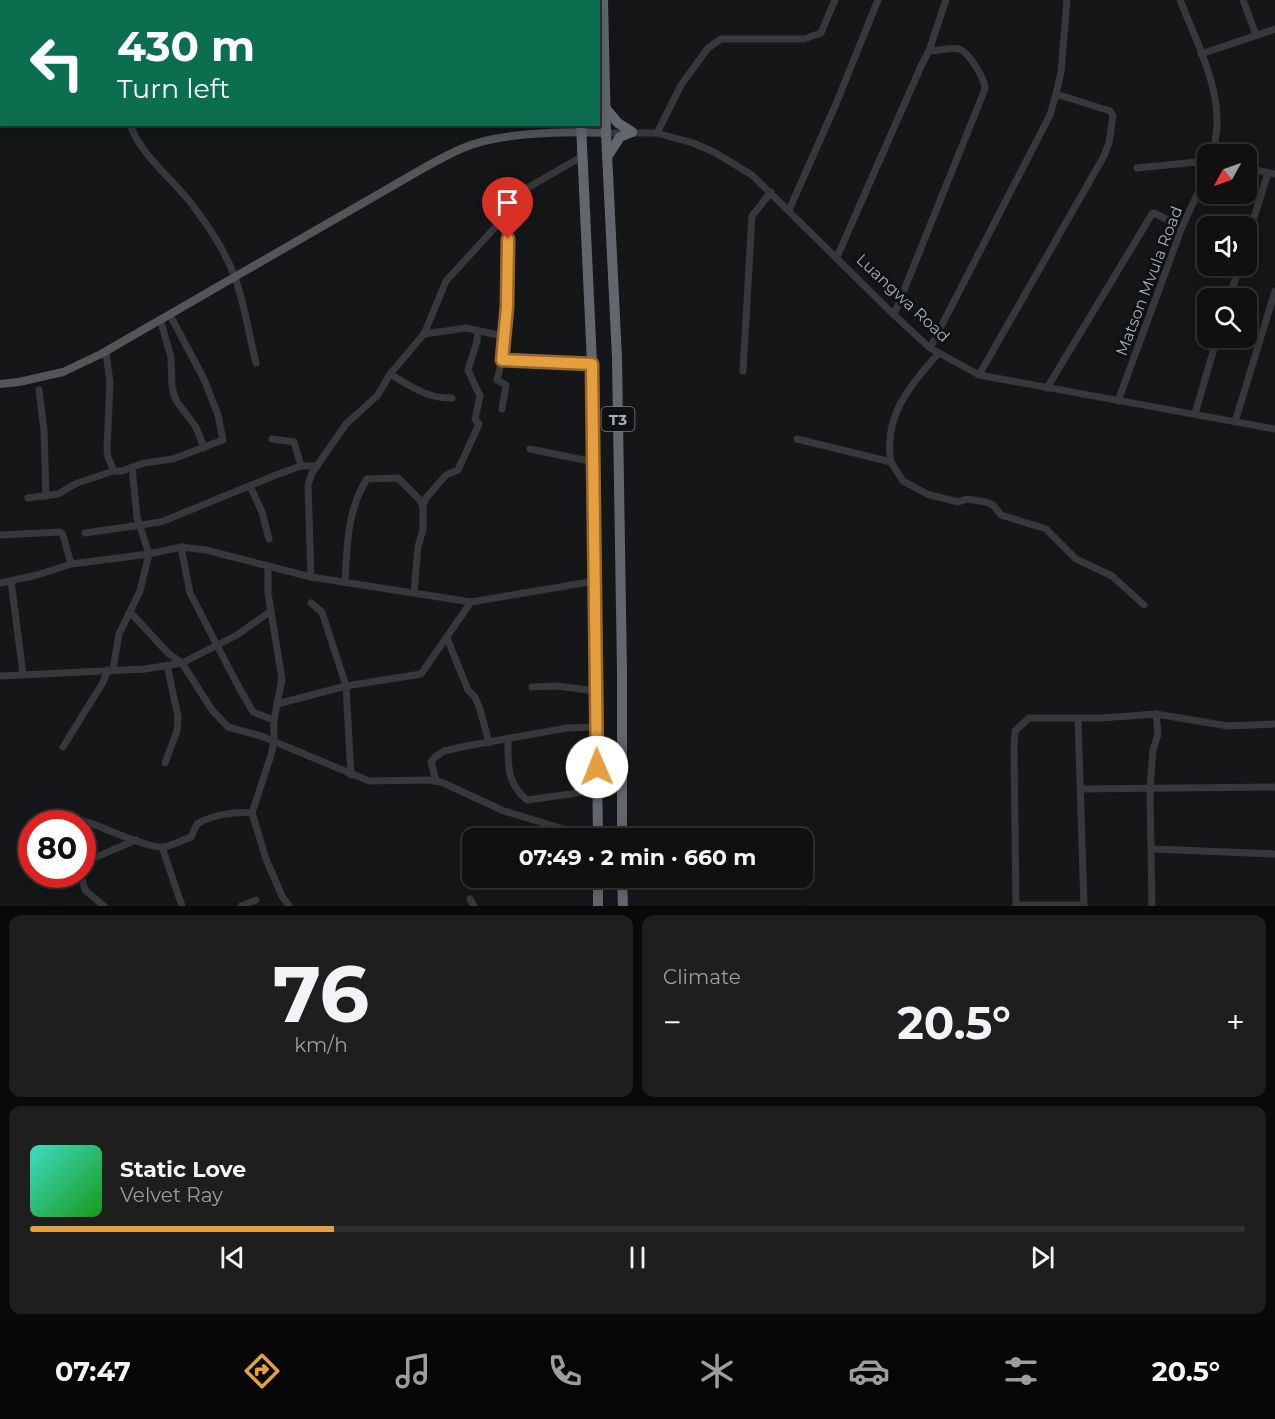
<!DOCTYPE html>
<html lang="en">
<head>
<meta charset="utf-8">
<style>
	:root { --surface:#101011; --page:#1e1e1f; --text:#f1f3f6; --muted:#9c9d9f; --line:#303031; --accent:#e69f3f }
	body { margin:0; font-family:Montserrat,sans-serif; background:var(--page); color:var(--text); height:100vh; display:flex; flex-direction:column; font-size:22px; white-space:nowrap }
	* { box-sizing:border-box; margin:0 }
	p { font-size:20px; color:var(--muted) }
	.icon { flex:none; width:33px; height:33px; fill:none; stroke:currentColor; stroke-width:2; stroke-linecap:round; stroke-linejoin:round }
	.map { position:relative; height:906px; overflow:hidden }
	.panel { display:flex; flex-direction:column; gap:9px; padding:9px; background:#090909; flex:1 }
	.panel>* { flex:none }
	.banner { position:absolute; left:0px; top:0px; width:600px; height:126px; box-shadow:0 3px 15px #0003,0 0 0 2px var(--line); background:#0b6e4f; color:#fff; overflow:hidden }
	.needle { width:39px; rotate:230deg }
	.buttons { position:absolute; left:1197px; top:144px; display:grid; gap:12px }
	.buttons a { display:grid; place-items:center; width:60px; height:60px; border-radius:12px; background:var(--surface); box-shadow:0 3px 15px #0003,0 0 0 2px var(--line); font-size:30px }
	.speed { position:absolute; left:18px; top:810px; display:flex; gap:12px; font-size:30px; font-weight:700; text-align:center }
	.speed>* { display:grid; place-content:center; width:78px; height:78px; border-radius:50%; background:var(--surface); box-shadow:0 3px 15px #0003,0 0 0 2px var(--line); line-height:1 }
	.speed .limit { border:9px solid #d22; background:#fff; color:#111 }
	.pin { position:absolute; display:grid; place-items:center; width:51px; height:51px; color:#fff; margin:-62px -26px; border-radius:50% 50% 50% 0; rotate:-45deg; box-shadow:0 0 6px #0007 }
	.pin .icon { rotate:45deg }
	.me { position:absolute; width:66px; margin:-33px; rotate:359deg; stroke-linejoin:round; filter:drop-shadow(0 0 4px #0008) }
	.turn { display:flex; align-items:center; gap:21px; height:126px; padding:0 18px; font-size:27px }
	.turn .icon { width:78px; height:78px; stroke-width:2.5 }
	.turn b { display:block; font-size:42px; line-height:51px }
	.big { font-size:45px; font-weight:700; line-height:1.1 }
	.panel .tile { flex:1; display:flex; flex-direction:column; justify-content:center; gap:9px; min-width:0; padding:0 21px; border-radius:12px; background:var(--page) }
	.panel .dial { align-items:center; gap:0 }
	.dial b { font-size:78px; line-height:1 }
	.song { display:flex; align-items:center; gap:18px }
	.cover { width:72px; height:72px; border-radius:9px; background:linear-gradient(135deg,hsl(170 70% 55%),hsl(120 70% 35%)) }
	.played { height:6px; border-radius:3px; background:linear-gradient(90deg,var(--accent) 25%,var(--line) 25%) }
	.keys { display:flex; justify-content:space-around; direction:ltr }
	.heat { display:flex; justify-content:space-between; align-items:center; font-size:33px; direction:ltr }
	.panel .tiles { flex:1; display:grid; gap:9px; grid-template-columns:1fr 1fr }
	.tile:last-child { grid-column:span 2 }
	.trip { position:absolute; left:462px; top:828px; width:351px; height:60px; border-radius:12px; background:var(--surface); box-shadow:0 3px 15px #0003,0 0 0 2px var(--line); font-weight:700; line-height:60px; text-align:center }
	.tab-bar { display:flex; height:96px; justify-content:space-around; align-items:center; background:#060607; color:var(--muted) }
	.tab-bar .icon { width:42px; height:42px }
	.tab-bar .selected { color:var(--accent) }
	.tab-bar b { font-size:27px; color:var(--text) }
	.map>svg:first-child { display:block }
</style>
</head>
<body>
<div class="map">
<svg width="1275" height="906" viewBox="0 0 1275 906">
	<rect width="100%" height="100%" fill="#151617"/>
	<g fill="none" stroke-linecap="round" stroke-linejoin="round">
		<g stroke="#37383c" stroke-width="7">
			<polyline points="140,0 140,2"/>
			<path d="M 1180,0 C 1194,35 1216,79 1217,117 C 1218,129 1215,142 1213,154"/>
			<polyline points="1243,0 1256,35"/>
			<polyline points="1201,54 1275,29"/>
			<polyline points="1056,94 1061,72 1067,0"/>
			<path d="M 130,124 C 139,154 176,182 194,207 C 210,229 226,252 235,278 C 245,305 249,335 256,363"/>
			<polyline points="606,133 657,133 693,143 714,152 752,175 894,315 930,348 979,375 1275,429"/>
			<polyline points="657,133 681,85 708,48 721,39 804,39 821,33 835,0"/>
			<polyline points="1137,168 1208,161"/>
			<polyline points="1246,168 1275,174"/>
			<polyline points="789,210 836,104 878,0"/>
			<polyline points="500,222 508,239 506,307 502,360 497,380 506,385 502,409"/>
			<polyline points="1246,243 1268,173"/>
			<polyline points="837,257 922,64 929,51 946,0"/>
			<polyline points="1229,298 1240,266"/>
			<path d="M 894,315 L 985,89 C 985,79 969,52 959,49 C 951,47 938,51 929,51"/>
			<polyline points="160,319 171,357 172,386 174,395 177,402 196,427 204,448"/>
			<polyline points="424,334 466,328 503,336"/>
			<polyline points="930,348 1050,115 1056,94 1110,111 1113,116 1109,143 1104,156 979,375"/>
			<polyline points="106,352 110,383 107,449 108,457 114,471 122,471 144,463 173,459 223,440 218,415 204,379 170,315"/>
			<polyline points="502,360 592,364"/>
			<polyline points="743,371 752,216 771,192"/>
			<path d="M 390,374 C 410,386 428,399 452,398"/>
			<polyline points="1047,388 1152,214 1154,213 1182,227"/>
			<polyline points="39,390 44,430 46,496"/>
			<polyline points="1118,401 1182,227 1208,171"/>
			<polyline points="1195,414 1217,338"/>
			<polyline points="1235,422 1275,291"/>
			<polyline points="272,439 294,442 301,466"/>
			<path d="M 797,439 L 891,462 C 883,417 910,385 938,354"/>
			<polyline points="530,449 594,462"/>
			<polyline points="891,462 903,481 927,494 958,502 967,499 986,502 993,505 1001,515 1046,529 1076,559 1112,576 1144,605"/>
			<polyline points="250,486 262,512 269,539"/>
			<polyline points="28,498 58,494 77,483 114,471"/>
			<polyline points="85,533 161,522 276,475 301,466 317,466"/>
			<polyline points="0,535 60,532 63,535 71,564"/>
			<polyline points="181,547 190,593 236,682 253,712 274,720"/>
			<polyline points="268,568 268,593 282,679 274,720 274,742 271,755 252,813 266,859 282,896 289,906"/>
			<polyline points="311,577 308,485 312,473 346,424 377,396 390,374 424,334 446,281 500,222 522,191 583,156"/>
			<polyline points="11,581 23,674"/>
			<path d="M 345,582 C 347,547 347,510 367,479 L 398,478 L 419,499 L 423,506"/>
			<polyline points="0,583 37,575 71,564 149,554 181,547 206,550 311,577 471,602 595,581"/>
			<polyline points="414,592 418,547 423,529 423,506 426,498 446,475 458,470 479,424 475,419 480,396 468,370 477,341 478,331"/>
			<polyline points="311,603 322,612 346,686 351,775"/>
			<polyline points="130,612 168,653 182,663 212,710 228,727 261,736 369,781 427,780 441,782 504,811 593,838"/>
			<polyline points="447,638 468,690 475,697 480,709 489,743"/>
			<polyline points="113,669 119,634 140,591 149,554 137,517 132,467"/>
			<polyline points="0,676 145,669 182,663 237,635 271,611"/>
			<polyline points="532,687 557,686 596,691"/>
			<polyline points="277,704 346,686 421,674 471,602"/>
			<polyline points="1078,719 1084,906"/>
			<path d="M 508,739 C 508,764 506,782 527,800 L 571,794 L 597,788"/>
			<polyline points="63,747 102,684 108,670"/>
			<polyline points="165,763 177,731 178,717 167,665"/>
			<polyline points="436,781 431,762 435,757 444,751 466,746 567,728 596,727"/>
			<polyline points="1080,789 1275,787"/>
			<path d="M 82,824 L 83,821 C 98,824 147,849 164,847 C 172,846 182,840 191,837 L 197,824 C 212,815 235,811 252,813"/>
			<polyline points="162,847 182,906"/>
			<polyline points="1153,849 1275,854"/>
			<polyline points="82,863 136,840"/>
			<polyline points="81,874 85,890 104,906"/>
			<polyline points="470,899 474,906"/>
			<polyline points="1016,905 1084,905"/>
			<polyline points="241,906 256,900"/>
			<polyline points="1016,906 1014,748 1015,731 1029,718 1102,718 1156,714 1228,726 1275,724"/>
			<polyline points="1152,906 1150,789 1153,750 1158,734 1156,714"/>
		</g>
		<path stroke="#53555b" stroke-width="8" d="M 0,384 L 19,382 L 63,372 L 101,354 L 429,165 C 440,159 451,153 463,148 C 499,132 567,131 606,133"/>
		<g stroke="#63666d" stroke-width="10">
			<polyline points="579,0 579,2"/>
			<polyline points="603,0 606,133 617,358 622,671 622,838"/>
			<polyline points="607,110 618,123 632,132"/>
			<polyline points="581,124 592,364 598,838"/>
			<polyline points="609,154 620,137 632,132"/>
			<polyline points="622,878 623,906"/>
			<polyline points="598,906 598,878"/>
		</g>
	</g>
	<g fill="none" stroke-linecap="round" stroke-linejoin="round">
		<g stroke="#966729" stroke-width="15">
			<polyline id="route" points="508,239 507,307 502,360 592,364 597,767"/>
		</g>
		<use href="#route" stroke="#e69f3f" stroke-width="10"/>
	</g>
	<g text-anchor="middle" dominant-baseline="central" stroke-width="6" stroke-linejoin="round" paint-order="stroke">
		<rect fill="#101112" stroke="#7a7f85" stroke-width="1.5" x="601.5" y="407" width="33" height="24" rx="4.5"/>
		<g font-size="15" font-weight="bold" fill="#a8aeb6">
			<text x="618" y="419">T3</text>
		</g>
		<g font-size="16" fill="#a8aeb6" stroke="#101112">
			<text transform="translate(1149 281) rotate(-69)">Matson Mvula Road</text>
			<text transform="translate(903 298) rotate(43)">Luangwa Road</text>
		</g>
	</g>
</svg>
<div class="buttons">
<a><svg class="needle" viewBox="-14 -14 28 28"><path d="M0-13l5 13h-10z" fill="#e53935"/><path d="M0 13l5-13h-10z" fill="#9c9d9f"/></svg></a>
<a><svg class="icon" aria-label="sound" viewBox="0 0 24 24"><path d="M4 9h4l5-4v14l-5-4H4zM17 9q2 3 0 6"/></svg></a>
<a><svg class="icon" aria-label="search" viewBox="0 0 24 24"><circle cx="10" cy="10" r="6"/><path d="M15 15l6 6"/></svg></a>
</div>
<div class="speed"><div class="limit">80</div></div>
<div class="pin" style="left:508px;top:239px;background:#d93025"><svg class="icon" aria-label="arrive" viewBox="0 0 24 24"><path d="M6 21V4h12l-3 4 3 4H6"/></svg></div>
<svg class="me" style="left:597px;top:767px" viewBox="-20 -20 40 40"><circle r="19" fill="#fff"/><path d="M0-13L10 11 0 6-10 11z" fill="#e69f3f"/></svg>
<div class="trip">07:49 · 2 min · 660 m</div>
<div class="banner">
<div class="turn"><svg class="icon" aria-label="left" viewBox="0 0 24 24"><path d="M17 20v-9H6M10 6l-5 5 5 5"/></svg><div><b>430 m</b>Turn left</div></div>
</div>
</div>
<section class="panel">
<div class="tiles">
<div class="tile dial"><b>76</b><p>km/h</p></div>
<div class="tile"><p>Climate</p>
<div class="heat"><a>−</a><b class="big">20.5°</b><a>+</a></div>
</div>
<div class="tile">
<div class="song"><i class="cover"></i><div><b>Static Love</b><p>Velvet Ray</p></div></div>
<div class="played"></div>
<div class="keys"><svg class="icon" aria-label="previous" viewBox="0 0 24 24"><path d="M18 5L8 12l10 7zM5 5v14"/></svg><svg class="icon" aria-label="pause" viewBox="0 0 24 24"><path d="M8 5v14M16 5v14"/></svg><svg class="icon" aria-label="next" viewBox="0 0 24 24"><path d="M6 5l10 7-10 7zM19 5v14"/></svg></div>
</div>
</div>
</section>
<nav class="tab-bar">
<b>07:47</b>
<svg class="icon selected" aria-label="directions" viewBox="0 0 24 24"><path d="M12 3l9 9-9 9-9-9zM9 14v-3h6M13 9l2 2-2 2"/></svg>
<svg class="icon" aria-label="music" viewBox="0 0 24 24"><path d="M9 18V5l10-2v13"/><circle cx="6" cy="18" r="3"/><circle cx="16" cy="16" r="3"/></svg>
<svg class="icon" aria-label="phone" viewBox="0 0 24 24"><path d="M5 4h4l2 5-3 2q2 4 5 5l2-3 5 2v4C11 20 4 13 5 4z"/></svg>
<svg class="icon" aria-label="climate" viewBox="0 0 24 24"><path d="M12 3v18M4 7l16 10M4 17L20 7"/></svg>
<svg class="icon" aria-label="car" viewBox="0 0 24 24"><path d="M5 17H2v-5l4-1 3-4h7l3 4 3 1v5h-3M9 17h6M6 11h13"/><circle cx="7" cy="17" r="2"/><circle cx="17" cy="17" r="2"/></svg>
<svg class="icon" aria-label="filters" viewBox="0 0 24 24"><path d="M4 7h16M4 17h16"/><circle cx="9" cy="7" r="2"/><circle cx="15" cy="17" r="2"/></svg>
<b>20.5°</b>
</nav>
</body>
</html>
